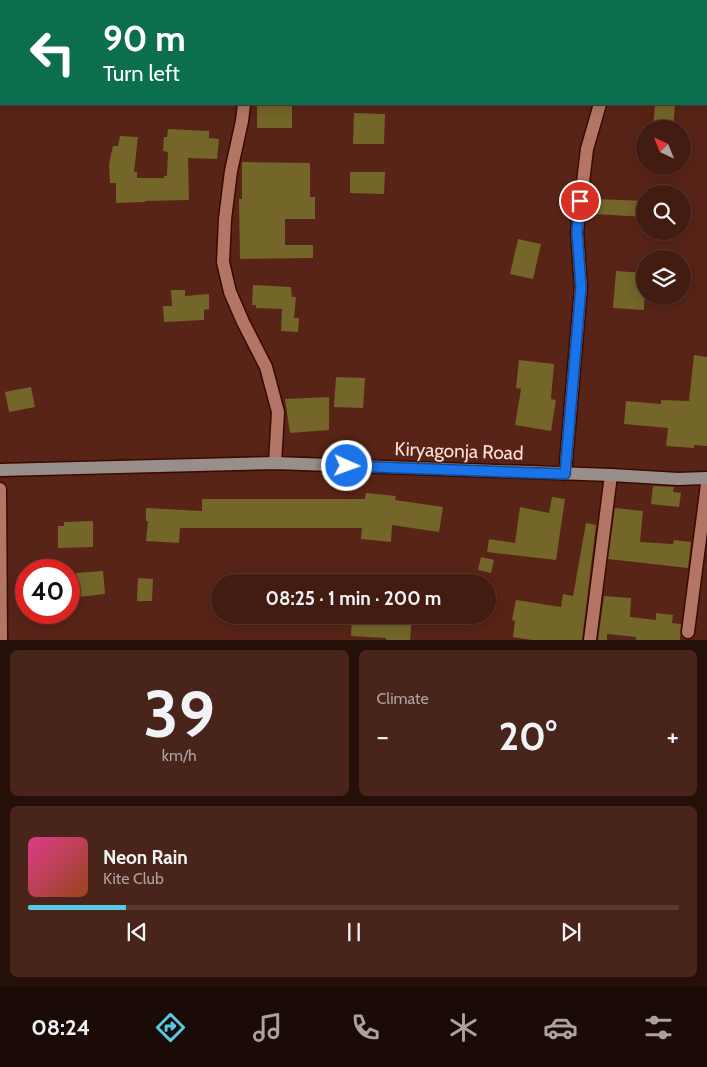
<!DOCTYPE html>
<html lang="en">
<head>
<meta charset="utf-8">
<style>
	:root { --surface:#421b11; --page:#49241a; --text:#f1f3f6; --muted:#aea19f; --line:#5a3931; --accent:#57c9e2 }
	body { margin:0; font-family:Cabin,sans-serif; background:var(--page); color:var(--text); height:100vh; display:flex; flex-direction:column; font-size:19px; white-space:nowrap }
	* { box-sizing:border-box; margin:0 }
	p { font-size:16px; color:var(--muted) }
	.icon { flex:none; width:28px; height:28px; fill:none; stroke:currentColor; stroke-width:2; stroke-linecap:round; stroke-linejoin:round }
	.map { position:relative; height:640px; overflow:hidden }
	.panel { display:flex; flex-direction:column; gap:10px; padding:10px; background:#240f09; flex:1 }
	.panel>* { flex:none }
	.top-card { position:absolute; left:0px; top:0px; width:708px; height:105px; box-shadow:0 2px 12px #0003,0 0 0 1px var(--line); background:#0b6e4f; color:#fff; overflow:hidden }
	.needle { width:32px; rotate:317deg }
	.tools { position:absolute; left:636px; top:120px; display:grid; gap:10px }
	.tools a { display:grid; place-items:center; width:55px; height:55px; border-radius:50%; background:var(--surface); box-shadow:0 2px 12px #0003,0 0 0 1px var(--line); font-size:25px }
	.speed { position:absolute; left:15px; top:559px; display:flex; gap:10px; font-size:25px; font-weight:700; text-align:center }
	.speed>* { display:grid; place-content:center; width:65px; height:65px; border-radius:50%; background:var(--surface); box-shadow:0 2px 12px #0003,0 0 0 1px var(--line); line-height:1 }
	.speed .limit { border:8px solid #d22; background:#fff; color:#111 }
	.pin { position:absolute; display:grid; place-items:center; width:42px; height:42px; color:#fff; margin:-21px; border:2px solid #fff; border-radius:50%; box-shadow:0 1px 5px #0007 }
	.me { position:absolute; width:55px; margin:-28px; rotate:92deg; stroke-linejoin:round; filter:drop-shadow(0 0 4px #0008) }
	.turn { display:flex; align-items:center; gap:18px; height:105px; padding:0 20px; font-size:22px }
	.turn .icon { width:65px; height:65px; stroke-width:2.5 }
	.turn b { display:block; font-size:35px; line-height:42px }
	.big { font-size:38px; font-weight:800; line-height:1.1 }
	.panel .card { flex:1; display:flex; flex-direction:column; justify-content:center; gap:8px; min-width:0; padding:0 18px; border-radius:8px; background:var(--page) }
	.panel .dial { align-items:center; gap:0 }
	.dial b { font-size:65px; line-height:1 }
	.song { display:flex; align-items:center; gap:15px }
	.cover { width:60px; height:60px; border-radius:8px; background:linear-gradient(135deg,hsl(330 70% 55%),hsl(20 70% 35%)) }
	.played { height:5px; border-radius:2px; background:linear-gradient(90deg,var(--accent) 15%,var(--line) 15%) }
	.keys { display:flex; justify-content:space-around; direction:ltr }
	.heat { display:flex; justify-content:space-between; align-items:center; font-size:28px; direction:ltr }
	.panel .tiles { flex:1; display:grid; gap:10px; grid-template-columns:1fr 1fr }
	.card:last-child { grid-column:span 2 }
	.trip { position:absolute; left:211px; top:574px; width:285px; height:50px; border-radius:25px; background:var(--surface); box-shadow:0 2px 12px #0003,0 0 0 1px var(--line); font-weight:800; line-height:50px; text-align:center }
	.dock { display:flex; height:80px; justify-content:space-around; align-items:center; background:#1a0b07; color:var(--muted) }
	.dock .icon { width:35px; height:35px }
	.dock .selected { color:var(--accent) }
	.dock b { font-size:22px; color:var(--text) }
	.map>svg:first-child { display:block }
</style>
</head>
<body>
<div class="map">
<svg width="707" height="640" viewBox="0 0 707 640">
	<rect width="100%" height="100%" fill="#582417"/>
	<g fill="#746529">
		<polygon points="655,104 675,104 673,129 653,129"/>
		<rect x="257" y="105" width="35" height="23"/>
		<polygon points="354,113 385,114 384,144 353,144"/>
		<polygon points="168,129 209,131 209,138 219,139 217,159 188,158 189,200 145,201 145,202 116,203 116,183 110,183 109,164 113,146 118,146 120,136 138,137 134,172 137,172 137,178 164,178 164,176 167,176 168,152 163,151 164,137 167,137"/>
		<polygon points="242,162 310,163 310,197 315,197 315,219 285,219 285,245 313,245 313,258 240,259 239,199 242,199"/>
		<polygon points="350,172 385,172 384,194 350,193"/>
		<polygon points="596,199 645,201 645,217 595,214"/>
		<polygon points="518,239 541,244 533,279 510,274"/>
		<polygon points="616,271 645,273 644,310 613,308"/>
		<polygon points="253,285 291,287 292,297 296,297 294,318 299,318 298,332 281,331 282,309 256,308 256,305 252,305"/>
		<polygon points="171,290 185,290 185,296 209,294 209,309 204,310 204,320 164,322 163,306 172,306"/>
		<polygon points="694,355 707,357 707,446 694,445 694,448 666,446 668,428 624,424 626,401 661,404 661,400 689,401"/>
		<polygon points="519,360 554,364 551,399 556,400 551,431 515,425 521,389 516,388"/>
		<polygon points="336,377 365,378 363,408 334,407"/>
		<polygon points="31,387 35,407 9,412 5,392"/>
		<polygon points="329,397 329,430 290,433 285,399"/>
		<polygon points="653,486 674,487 673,492 681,493 679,507 651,504"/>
		<polygon points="366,493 396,496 395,500 443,507 439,532 392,525 391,542 361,539 362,528 180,528 179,543 146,541 148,521 146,521 146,508 202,511 202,499 365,499"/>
		<polygon points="552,497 565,499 556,560 487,552 489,539 515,543 520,507 549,513"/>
		<polygon points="615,508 643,511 640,542 673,544 674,540 691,542 688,568 608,559"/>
		<polygon points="93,521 93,547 58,548 58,526 64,526 64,522"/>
		<polygon points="586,523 596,525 582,640 532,640 513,637 515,621 512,620 516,600 561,607 563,594 573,596"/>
		<polygon points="481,557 494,560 491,573 478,570"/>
		<polygon points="103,571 105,594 78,597 76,573"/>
		<polygon points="138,578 153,579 152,601 137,601"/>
		<polygon points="604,596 631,598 630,617 656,620 656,613 673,615 672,623 681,624 680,640 636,640 636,637 607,634 607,640 598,640"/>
		<polygon points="352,615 412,615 410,640 386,640 386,638 351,636"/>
	</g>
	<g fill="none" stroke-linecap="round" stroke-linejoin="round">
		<g stroke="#3b0900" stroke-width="15">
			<g id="street">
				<polyline points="254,1 254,0"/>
				<polyline points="615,1 615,0"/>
				<polyline points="244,104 242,121 231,171 225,219 223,262 230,292 243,322 266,367 278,412 275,463"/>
				<polyline points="565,474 581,287 577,232 587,149 600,104"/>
				<polyline points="0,489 1,640"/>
				<polyline points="688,632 707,484"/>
				<polyline points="590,640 611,475"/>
			</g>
		</g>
		<g stroke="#3b0900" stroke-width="15">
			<polyline id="secondary" points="0,470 275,463 611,475 678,479 707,478"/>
		</g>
		<use href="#street" stroke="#b37666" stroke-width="12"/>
		<use href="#secondary" stroke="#988f8b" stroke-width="12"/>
	</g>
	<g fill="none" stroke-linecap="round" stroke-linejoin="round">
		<g stroke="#114b97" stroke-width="12">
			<polyline id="route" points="347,466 565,474 581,287 577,232 580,201"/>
		</g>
		<use href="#route" stroke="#1a73e8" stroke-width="9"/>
	</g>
	<g text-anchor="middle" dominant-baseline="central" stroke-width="4" stroke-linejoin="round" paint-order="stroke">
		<g font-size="19" fill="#fde1da" stroke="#582417">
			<text transform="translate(459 451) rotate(2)">Kiryagonja Road</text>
		</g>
	</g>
</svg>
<div class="tools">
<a><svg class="needle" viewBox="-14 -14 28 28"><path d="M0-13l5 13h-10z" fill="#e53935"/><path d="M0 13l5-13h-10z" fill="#aea19f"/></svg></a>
<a><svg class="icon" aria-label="search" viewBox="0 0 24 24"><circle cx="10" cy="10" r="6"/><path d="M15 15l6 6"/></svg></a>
<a><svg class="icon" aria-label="layers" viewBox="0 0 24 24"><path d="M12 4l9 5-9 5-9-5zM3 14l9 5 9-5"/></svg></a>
</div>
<div class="speed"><div class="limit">40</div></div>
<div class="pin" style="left:580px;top:201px;background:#d93025"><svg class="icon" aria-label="arrive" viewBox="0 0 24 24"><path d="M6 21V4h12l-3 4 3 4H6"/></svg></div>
<svg class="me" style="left:347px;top:466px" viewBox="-20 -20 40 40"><circle r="17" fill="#1a73e8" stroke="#fff" stroke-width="3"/><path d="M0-11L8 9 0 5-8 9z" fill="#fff"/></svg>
<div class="trip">08:25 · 1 min · 200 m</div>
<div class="top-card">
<div class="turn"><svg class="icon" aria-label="left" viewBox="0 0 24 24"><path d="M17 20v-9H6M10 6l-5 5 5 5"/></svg><div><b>90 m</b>Turn left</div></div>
</div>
</div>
<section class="panel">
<div class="tiles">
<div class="card dial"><b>39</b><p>km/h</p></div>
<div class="card"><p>Climate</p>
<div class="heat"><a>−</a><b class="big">20°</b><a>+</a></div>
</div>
<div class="card">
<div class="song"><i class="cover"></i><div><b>Neon Rain</b><p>Kite Club</p></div></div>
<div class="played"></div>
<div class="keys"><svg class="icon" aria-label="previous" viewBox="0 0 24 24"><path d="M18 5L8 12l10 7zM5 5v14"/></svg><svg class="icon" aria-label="pause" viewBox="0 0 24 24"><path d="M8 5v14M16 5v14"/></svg><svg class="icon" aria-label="next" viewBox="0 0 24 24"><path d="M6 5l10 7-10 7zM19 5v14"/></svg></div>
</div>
</div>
</section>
<nav class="dock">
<b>08:24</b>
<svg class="icon selected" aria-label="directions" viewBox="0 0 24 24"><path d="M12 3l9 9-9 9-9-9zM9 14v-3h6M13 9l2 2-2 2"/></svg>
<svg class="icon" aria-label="music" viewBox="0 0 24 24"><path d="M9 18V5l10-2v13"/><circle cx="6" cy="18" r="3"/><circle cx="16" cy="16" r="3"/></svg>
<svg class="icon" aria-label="phone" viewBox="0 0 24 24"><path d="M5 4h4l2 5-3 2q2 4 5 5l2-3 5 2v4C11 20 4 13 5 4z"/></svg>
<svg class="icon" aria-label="climate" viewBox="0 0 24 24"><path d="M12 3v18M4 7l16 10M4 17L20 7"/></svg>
<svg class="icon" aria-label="car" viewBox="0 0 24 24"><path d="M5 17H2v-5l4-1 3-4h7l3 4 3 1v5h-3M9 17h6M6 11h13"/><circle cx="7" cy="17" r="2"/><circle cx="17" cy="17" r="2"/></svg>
<svg class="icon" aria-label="filters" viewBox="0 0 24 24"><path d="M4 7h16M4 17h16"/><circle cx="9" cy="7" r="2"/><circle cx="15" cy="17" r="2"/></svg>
</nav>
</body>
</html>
